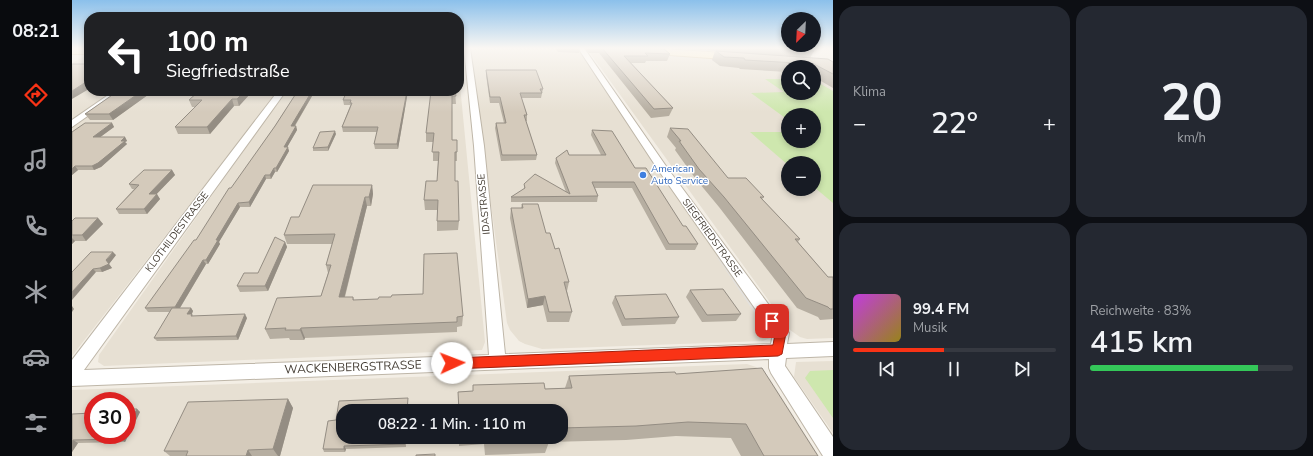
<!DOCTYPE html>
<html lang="de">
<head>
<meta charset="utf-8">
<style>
	:root { --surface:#171b24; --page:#242831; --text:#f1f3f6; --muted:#9ea1a6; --line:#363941; --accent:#f93316 }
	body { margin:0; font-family:"Nunito Sans",sans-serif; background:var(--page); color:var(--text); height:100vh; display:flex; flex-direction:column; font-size:15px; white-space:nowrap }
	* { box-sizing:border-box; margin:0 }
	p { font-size:13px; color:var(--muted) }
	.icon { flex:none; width:22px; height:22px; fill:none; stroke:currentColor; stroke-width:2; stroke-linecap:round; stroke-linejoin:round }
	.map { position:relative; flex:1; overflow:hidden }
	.drawer { display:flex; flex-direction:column; gap:6px; padding:6px; background:#0d0f14; width:480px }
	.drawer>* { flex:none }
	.top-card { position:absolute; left:12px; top:12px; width:380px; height:84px; border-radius:16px; box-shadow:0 2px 6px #0003; background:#202124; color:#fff; overflow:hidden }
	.needle { width:26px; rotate:204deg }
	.controls { position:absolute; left:709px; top:12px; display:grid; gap:8px }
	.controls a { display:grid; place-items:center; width:40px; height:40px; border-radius:50%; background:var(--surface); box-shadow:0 2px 6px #0003; font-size:20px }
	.speed { position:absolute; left:12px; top:392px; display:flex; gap:8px; font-size:20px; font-weight:700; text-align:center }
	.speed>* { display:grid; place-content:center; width:52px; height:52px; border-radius:50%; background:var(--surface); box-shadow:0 2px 6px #0003; line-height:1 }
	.speed .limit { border:6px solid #d22; background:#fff; color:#111 }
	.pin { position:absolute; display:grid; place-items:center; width:34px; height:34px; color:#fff; margin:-17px; border-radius:8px; box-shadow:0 2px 6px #0006 }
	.me { position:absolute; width:44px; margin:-22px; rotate:88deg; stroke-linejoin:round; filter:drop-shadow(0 0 3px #0008) }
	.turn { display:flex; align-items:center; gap:14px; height:84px; padding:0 16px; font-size:18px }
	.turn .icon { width:52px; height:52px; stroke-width:2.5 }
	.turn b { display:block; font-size:28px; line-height:34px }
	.big { font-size:30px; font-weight:600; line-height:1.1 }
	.drawer .tile { flex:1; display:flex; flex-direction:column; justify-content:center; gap:6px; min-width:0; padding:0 14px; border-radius:16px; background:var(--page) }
	.drawer .dial { align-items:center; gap:0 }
	.dial b { font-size:52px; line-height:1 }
	.song { display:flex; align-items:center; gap:12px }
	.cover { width:48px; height:48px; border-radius:6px; background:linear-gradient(135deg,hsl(290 70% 55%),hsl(50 70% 35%)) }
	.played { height:4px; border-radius:2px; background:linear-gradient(90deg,var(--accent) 45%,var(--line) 45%) }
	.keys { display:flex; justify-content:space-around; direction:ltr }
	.heat { display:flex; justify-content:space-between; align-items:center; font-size:22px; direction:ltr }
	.charge { height:6px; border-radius:3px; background:linear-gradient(90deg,#34c759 83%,var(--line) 0) }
	.drawer .tiles { flex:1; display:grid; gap:6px; grid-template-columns:repeat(2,1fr) }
	.trip { position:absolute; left:264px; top:404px; width:232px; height:40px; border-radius:16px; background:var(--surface); box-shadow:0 2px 6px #0003; font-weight:600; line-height:40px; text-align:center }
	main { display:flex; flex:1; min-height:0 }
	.menu { display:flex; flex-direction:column; width:72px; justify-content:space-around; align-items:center; background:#090b0e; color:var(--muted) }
	.menu .icon { width:28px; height:28px }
	.menu .current { color:var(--accent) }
	.menu b { font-size:18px; color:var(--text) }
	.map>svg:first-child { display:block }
</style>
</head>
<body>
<main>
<nav class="menu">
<b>08:21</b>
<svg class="icon current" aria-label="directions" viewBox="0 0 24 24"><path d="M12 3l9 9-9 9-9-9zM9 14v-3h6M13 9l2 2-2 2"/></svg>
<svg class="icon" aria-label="music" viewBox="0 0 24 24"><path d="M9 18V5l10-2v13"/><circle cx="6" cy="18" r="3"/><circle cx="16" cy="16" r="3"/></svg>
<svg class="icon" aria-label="phone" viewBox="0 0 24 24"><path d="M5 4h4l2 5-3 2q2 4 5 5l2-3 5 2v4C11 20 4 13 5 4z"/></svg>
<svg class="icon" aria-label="climate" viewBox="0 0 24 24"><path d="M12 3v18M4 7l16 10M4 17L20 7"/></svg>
<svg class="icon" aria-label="car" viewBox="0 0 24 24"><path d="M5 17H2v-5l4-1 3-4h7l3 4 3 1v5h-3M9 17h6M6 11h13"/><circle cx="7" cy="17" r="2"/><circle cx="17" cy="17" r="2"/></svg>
<svg class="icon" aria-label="filters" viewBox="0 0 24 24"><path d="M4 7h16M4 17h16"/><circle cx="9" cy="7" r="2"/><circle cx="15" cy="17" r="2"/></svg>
</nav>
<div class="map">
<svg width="761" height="456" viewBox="0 0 761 456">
	<rect width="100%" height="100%" fill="#f3eee5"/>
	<g fill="#e7e0d3" fill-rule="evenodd">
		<polygon points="502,48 507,49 696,328 699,334 698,338 691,341 470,349 453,344 447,341 438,330 435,323 398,50 403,49"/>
		<path d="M 515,49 L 761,67 L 761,338 L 735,339 L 728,337 L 718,330 ZM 716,67 L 742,67 L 742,93 L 716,93 ZM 716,115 L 742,115 L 742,141 L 716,141 ZM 716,163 L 742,163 L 742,189 L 716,189 Z"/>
		<polygon points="17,54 17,91 44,91 0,122 0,63"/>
		<polygon points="387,75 413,342 410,350 32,366 26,362 27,355 214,91 387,91"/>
		<polygon points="51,91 206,91 0,356 0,128"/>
		<polygon points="761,361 761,433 722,377 724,362"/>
		<path d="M 675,364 L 684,367 L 698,379 L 747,456 L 0,456 L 0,390 ZM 21,401 L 55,401 L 55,435 L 21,435 ZM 271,411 L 489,411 L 489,437 L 271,437 Z"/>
	</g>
	<g fill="#cee7ae">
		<polygon points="693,79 716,79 716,93 742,93 742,80 761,91 761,203 742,187 742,163 716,163 716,165 678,132 716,132 716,141 742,141 742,115 716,115 716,120 679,93 712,92"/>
		<polygon points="761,370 761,418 733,378 738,371"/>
	</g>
	<polygon fill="#e3e1de" points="645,257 650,257 693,321 688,321"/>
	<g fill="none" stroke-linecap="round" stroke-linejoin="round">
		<g stroke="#beb6a8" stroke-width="2">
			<g id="street">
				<polygon points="392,48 398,48 412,146 433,354 699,344 701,334 587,171 506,48 512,48 596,169 714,328 717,333 715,344 761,342 761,356 714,358 713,366 761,437 761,456 751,456 699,373 697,368 697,359 0,386 0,360 206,91 214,91 12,370 417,355 402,146"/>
				<polygon points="42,91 51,91 0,127 0,120"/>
			</g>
		</g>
		<g stroke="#d6c397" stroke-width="2">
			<g id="secondary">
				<rect x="0" y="48" width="17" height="6"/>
				<polygon points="538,48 578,48 666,54 671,57 666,60 542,51"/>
			</g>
		</g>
		<use href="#street" fill="#fff" fill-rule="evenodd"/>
		<use href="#secondary" fill="#feefc4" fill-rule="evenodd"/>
	</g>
	<g fill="#b6aea1">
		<polygon points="483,48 508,48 507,53 486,52"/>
		<polygon points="513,48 575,48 598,54 595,61 574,61 573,63 559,63 601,108 597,116 579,118 527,53 517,53"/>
		<polygon points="599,48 735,48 742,51 738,58 761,62 761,88 742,77 742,67 716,67 716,72 668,69 667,68 648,66 640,60 643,51"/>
		<polygon points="414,70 471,89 469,98 449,98 455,115 455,121 454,121 465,155 464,160 429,161 423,128 424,123 432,123 427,103 418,103 414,75"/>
		<polygon points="46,91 184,91 182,94 178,94 167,106 162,106 138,134 106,134 103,127 123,107 120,107 117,100 126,92 80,92 41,120 18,120 13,114"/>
		<polygon points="243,91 223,126 224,126 225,130 215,147 217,151 205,172 203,172 199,179 194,179 178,207 168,207 147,242 148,244 136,264 134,264 108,308 119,308 121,311 120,314 121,316 175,318 166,340 85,341 82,338 98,312 76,312 73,308 124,240 203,126 223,95 222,92"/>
		<polygon points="336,91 326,149 303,149 302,144 305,132 271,132 270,127 278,106 278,105 272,105 271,100"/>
		<polygon points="383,91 384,104 380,104 380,140 385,140 385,161 383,161 383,181 387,221 386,230 365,231 365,210 353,210 352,200 365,181 366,161 361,161 361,142 354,142 354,133"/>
		<polygon points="40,123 42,127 28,137 53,137 55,141 53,142 55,144 29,167 22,170 6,170 0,175 0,132"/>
		<polygon points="598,128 656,178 692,197 690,199 728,239 726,242 756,277 761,277 761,319 748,320 746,317 725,308 647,207 623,178 603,150 604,148 595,137"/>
		<polygon points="520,130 563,168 611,226 626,244 623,250 594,250 560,188 523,188 526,196 525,202 439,202 439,197 452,189 452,184 494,192 483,163 484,158 497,155 529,155 519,135"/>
		<polygon points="264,134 256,151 241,151 241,148"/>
		<polygon points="100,170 103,175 84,194 88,199 75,214 47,214 44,209 62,189 60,189 57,184"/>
		<polygon points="300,185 301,194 299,206 295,206 273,297 281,297 282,300 391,316 390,326 385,327 385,332 233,338 232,340 218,340 217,338 198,339 193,329 249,296 256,273 254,265 260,244 215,244 212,235 227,217"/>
		<polygon points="450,204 474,233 483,249 497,282 495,291 500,312 497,322 475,322 471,305 455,308 438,218 439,208 449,208"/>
		<polygon points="26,218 31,224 14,241 3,241 0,244 0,221"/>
		<polygon points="213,242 215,247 196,291 168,292 165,286 186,273"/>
		<polygon points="44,255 37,264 40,268 30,272 0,272"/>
		<polygon points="618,290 669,314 664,321 630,322 614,297"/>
		<polygon points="543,296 607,317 603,324 550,326 540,303"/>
		<polygon points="604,374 746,456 669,456 659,438 604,436 554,440 477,442 473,453 413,455 412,444 387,446 387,437 489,437 489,411 386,411 386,392 401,391 401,385 473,389 493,388 497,376"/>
		<polygon points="216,399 221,408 208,456 98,456 92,451"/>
		<polygon points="336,401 271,437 334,437 334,447 274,449 273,452 252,452 251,449 264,420"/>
		<polygon points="65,409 68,412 53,442 6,443 0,452 0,414 21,435"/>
	</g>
	<g fill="#948d83">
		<polygon points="17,80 17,89 0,99 0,91"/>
		<polygon points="70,91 79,91 80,92 41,120 37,114"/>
		<polygon points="173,91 177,91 178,94 167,106 165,99"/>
		<polygon points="240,91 243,91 220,130 219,126"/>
		<polygon points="335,91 336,91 326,149 325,144"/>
		<polygon points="160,99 162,106 138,134 135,127"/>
		<polygon points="40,123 42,127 23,141 21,137"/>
		<polygon points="224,126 225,130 213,151 212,147"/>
		<polygon points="263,131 264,134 256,151 256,147"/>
		<polygon points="53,137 55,141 53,142 55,144 29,167 22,170 20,166"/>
		<polygon points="216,147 217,151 205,172 204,168"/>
		<polygon points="3,166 6,170 0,175 0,169"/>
		<polygon points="202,168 203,172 199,179 198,175"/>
		<polygon points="100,170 103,175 80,199 77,194"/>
		<polygon points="193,175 194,179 178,207 177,202"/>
		<polygon points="300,185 301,194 299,206 297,197"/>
		<polygon points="85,194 88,199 75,214 72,209"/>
		<polygon points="293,197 295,206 270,307 267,297"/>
		<polygon points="166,203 168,207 147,242 148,244 136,264 134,260 144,240"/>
		<polygon points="26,218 31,224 14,241 10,235"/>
		<polygon points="0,238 3,241 0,244"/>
		<polygon points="213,242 215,247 196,291 193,286"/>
		<polygon points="41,252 44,255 37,264 40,268 30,272 28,268"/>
		<polygon points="131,260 134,264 106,311 103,307"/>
		<polygon points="21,269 24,272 0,300 0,292"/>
		<polygon points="473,296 471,305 455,308 456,299"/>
		<polygon points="0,306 2,309 0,312"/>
		<polygon points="119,308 121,311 118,318 115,314"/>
		<polygon points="173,314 175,318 166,340 164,336"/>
		<polygon points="229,328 233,338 232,340 228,330"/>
		<polygon points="216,399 221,408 208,456 206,456 201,449"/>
		<polygon points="65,409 68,412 53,442 49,439 51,435 55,435 55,427"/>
		<polygon points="1,440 6,443 0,452 0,442"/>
		<polygon points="272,446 274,449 273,452 272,449"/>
		<polygon points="176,450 180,456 174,456"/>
	</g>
	<g fill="#d4cabb" stroke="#948d83">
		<polygon points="530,48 575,48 592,49 598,54 573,53 576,56 552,56 601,108 582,109"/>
		<polygon points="695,48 735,48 742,51"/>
		<polygon points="644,51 756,59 761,62 761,74 742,64 673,60 672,58 652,57"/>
		<polygon points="17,63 17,80 0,91 0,64 15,64"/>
		<polygon points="414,70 464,70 471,89 468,89 470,93 448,93 455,115 452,115 465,155 430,155 424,123 434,123 428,97 418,97"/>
		<polygon points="46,91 70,91 37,114 13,114"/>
		<polygon points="127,91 173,91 165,99 160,99 135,127 103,127 130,100 117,100"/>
		<polygon points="223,91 240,91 219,126 224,126 212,147 216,147 204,168 202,168 198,175 193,175 177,202 166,203 144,240 146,240 134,260 131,260 103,307 73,308 122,240 124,240 157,188 159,188 203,126 225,92 222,92"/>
		<polygon points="275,91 335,91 325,144 302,144 306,127 270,127 280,103 278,103 279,100 271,100"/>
		<polygon points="359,91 383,91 384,96 380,96 380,140 385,140 385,152 383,152 383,181 386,181 387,221 365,221 366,200 352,200 354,181 365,181 367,152 360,152 362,133 354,133"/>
		<polygon points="13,123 40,123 21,137 53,137 49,141 53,141 26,163 20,166 3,166 0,169 0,132"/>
		<polygon points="598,128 616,129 656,178 674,178 692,197 688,197 728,239 723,239 756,277 761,277 761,309 758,309 756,307 734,298 652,197 627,169 607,141 609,141"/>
		<polygon points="520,130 540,131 563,168 574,168 611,226 614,226 626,244 597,244 562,182 520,182 526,196 439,197 453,188 452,184 463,174 498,194 484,158 495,150 497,155 534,155"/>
		<polygon points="263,131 256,147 241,148 248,132"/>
		<polygon points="72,170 100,170 77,194 85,194 72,209 44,209 67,185 57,184"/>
		<polygon points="241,185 300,185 297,197 293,197 267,297 281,297 281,300 306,299 307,297 319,297 320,295 351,294 352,254 385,253 391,316 385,317 385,322 229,328 228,330 213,330 214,328 193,329 205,298 249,296 259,265 254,265 263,234 212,235 219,217 227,217"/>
		<polygon points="450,204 466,204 474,233 478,233 483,249 487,248 497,282 492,282 500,312 477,312 473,296 456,299 439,208 451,208"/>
		<polygon points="3,218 26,218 10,235 0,235 0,221"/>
		<polygon points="203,237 213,242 193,286 165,286 172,273 186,273"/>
		<polygon points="19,252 41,252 34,260 37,264 28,268 21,269 0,292 0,272"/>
		<polygon points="651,289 669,314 635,315 618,290"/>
		<polygon points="594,294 607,317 553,319 543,296"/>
		<polygon points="100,308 119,308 115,314 120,314 119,316 173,314 164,336 82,338"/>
		<polygon points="690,368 746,456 692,456 674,424 616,422 564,426 489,428 489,411 387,411 386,392 401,391 401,385 472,383 473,389 500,388 497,376 603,372 604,374"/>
		<polygon points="336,398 335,411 271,411 271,437 334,437 333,444 272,446 272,449 251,449 256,421 264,420 267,401"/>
		<polygon points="216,399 201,449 176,450 174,456 114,456 116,451 92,451 116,402"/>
		<polygon points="55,409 65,409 55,427"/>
		<polygon points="21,413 21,435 51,435 49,439 1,440 0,442 0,414"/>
		<polygon points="414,437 477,437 478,439 414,442"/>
		<polygon points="363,454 363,456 344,456 344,455"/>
	</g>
	<linearGradient id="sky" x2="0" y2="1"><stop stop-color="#8bc0eb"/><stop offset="0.43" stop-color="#faf7f3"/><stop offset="1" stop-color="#faf7f3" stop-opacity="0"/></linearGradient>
	<rect width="761" height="112" fill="url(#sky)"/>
	<polygon fill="#f93316" stroke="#a2210e" points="700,316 704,317 714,333 710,354 706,356 380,369 376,367 374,363 376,359 380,358 701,345 703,334 694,321 696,317"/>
	<circle fill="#3f7fe0" stroke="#fff" stroke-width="1.5" cx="571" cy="175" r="4"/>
	<g text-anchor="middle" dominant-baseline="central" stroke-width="3" stroke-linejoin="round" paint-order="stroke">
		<g font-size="10" fill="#366cbe" stroke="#fff" text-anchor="start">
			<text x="579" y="169">American<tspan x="579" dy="12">Auto Service</tspan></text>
		</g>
		<g font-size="10" fill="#453e35" stroke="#fff">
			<text transform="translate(412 204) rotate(-95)">IDASTRASSE</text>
			<text transform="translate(105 232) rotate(-53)">KLOTHILDESTRASSE</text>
			<text transform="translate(640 238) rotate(54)">SIEGFRIEDSTRASSE</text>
		</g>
		<g font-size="12" fill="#453e35" stroke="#fff">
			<text transform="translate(281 367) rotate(-2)">WACKENBERGSTRASSE</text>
		</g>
	</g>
</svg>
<div class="controls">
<a><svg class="needle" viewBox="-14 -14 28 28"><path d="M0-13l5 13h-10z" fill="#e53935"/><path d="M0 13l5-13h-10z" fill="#9ea1a6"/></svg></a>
<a><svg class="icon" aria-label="search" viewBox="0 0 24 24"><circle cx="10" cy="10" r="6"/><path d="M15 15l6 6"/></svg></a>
<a>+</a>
<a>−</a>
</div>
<div class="speed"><div class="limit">30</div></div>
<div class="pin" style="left:700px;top:321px;background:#d93025"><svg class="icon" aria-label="arrive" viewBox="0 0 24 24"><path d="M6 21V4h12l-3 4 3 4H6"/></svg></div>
<svg class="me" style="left:380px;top:363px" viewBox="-20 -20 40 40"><circle r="19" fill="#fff"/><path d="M0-13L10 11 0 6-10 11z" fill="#f93316"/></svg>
<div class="trip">08:22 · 1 Min. · 110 m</div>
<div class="top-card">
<div class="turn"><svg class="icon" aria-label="left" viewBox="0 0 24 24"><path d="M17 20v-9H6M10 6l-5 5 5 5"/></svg><div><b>100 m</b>Siegfriedstraße</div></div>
</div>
</div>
<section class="drawer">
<div class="tiles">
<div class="tile"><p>Klima</p>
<div class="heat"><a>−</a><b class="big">22°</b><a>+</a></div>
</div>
<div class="tile dial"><b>20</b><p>km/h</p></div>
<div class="tile">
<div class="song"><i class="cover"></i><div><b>99.4 FM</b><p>Musik</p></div></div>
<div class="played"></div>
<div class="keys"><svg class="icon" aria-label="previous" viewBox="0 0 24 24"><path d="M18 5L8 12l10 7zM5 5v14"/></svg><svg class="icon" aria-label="pause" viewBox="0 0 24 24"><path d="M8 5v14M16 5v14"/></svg><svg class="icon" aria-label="next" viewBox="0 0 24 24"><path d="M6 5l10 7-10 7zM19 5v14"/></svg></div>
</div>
<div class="tile"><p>Reichweite · 83%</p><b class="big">415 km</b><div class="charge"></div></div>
</div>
</section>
</main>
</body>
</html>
